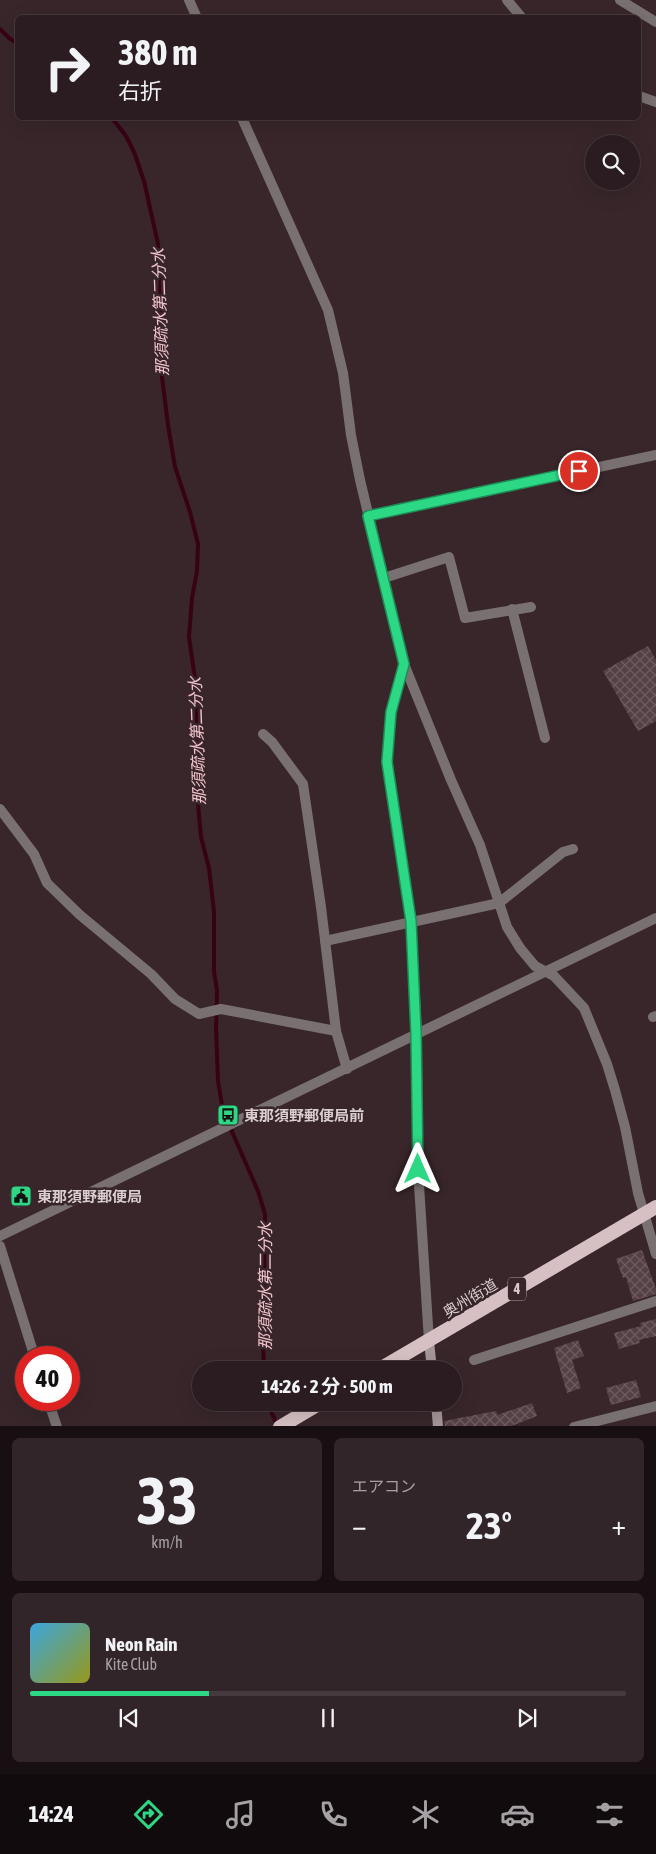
<!DOCTYPE html>
<html lang="ja">
<head>
<meta charset="utf-8">
<style>
	:root { --surface:#2a1c20; --page:#322529; --text:#f1f3f6; --muted:#a5a1a5; --line:#463a3e; --accent:#2dd884 }
	body { margin:0; font-family:"Asap Condensed","Noto Sans JP",sans-serif; background:var(--page); color:var(--text); height:100vh; display:flex; flex-direction:column; font-size:19px; white-space:nowrap }
	* { box-sizing:border-box; margin:0 }
	p { font-size:16px; color:var(--muted) }
	.icon { flex:none; width:28px; height:28px; fill:none; stroke:currentColor; stroke-width:2; stroke-linecap:round; stroke-linejoin:round }
	.map { position:relative; height:1426px; overflow:hidden }
	.details { display:flex; flex-direction:column; gap:12px; padding:12px; background:#170f12; flex:1 }
	.details>* { flex:none }
	.guide { position:absolute; left:15px; top:15px; width:626px; height:105px; border-radius:8px; box-shadow:0 5px 20px #0002,0 0 0 1px var(--line); background:#2a1c20; color:var(--text); overflow:hidden }
	.buttons { position:absolute; left:585px; top:135px; display:grid; gap:10px }
	.buttons a { display:grid; place-items:center; width:55px; height:55px; border-radius:50%; background:var(--surface); box-shadow:0 5px 20px #0002,0 0 0 1px var(--line); font-size:25px }
	.speed { position:absolute; left:15px; top:1346px; display:flex; gap:10px; font-size:25px; font-weight:700; text-align:center }
	.speed>* { display:grid; place-content:center; width:65px; height:65px; border-radius:50%; background:var(--surface); box-shadow:0 5px 20px #0002,0 0 0 1px var(--line); line-height:1 }
	.speed .limit { border:8px solid #d22; background:#fff; color:#111 }
	.pin { position:absolute; display:grid; place-items:center; width:42px; height:42px; color:#fff; margin:-21px; border:2px solid #fff; border-radius:50%; box-shadow:0 1px 5px #0007 }
	.me { position:absolute; width:55px; margin:-28px; rotate:0deg; stroke-linejoin:round; filter:drop-shadow(0 0 4px #0008) }
	.turn { display:flex; align-items:center; gap:18px; height:105px; padding:0 20px; font-size:22px }
	.turn .icon { width:65px; height:65px; stroke-width:2.5 }
	.turn b { display:block; font-size:35px; line-height:42px }
	.big { font-size:38px; font-weight:700; line-height:1.1 }
	.details .card { flex:1; display:flex; flex-direction:column; justify-content:center; gap:8px; min-width:0; padding:0 18px; border-radius:8px; background:var(--page) }
	.details .dial { align-items:center; gap:0 }
	.dial b { font-size:65px; line-height:1 }
	.song { display:flex; align-items:center; gap:15px }
	.cover { width:60px; height:60px; border-radius:8px; background:linear-gradient(135deg,hsl(200 70% 55%),hsl(60 70% 35%)) }
	.played { height:5px; border-radius:2px; background:linear-gradient(90deg,var(--accent) 30%,var(--line) 30%) }
	.keys { display:flex; justify-content:space-around; direction:ltr }
	.heat { display:flex; justify-content:space-between; align-items:center; font-size:28px; direction:ltr }
	.details .tiles { flex:1; display:grid; gap:12px; grid-template-columns:1fr 1fr }
	.card:last-child { grid-column:span 2 }
	.trip { position:absolute; left:192px; top:1361px; width:270px; height:50px; border-radius:25px; background:var(--surface); box-shadow:0 5px 20px #0002,0 0 0 1px var(--line); font-weight:700; line-height:50px; text-align:center }
	.tab-bar { display:flex; height:80px; justify-content:space-around; align-items:center; background:#110b0d; color:var(--muted) }
	.tab-bar .icon { width:35px; height:35px }
	.tab-bar .current { color:var(--accent) }
	.tab-bar b { font-size:22px; color:var(--text) }
	.map>svg:first-child { display:block }
</style>
</head>
<body>
<div class="map">
<svg width="656" height="1427" viewBox="0 0 656 1427">
	<defs>
		<pattern id="building-cross-hatch" width="8" height="8" patternUnits="userSpaceOnUse" patternTransform="scale(1.25)"><rect width="8" height="8" fill="#554145"/><path d="M0 0l8 8M0 8l8-8" fill="none" stroke="#6d5b5f"/></pattern>
	</defs>
	<rect width="100%" height="100%" fill="#38262a"/>
	<g fill="none" stroke-linecap="round" stroke-linejoin="round">
		<g stroke="#380215" stroke-width="4">
			<polyline points="0,29 9,38 18,44"/>
			<polyline points="112,118 126,136 134,152 144,181 158,244 161,270 159,353 168,425 175,467 190,512 198,544 197,571 192,598 189,637 197,693 197,794 201,837 209,868 214,912 214,972 217,990 216,1029 218,1081 223,1111 258,1191 265,1214 263,1340 264,1370"/>
			<polyline points="267,1402 277,1425"/>
		</g>
	</g>
	<g fill="url(#building-cross-hatch)">
		<polygon points="648,646 656,660 656,721 638,731 603,671"/>
		<polygon points="23,1184 32,1197 18,1208 9,1195"/>
		<polygon points="642,1250 656,1289 656,1294 633,1301 626,1277 623,1278 616,1259"/>
		<polygon points="656,1319 656,1336 639,1340 640,1343 619,1349 614,1333 641,1326 640,1323"/>
		<polygon points="578,1340 584,1356 572,1360 581,1388 567,1393 554,1348"/>
		<polygon points="636,1380 641,1397 611,1405 606,1388"/>
		<polygon points="532,1403 537,1416 509,1427 445,1427 444,1421 496,1411 497,1415"/>
	</g>
	<g fill="none" stroke-linecap="round" stroke-linejoin="round">
		<g stroke="#797071" stroke-width="10">
			<polyline points="189,0 197,18"/>
			<polyline points="507,0 522,18"/>
			<polyline points="620,0 656,22"/>
			<polyline points="639,96 656,102"/>
			<polyline points="242,118 328,310 343,373 351,435 360,480 404,664 451,780 480,845 507,927 520,948 535,966 554,976 584,1008 607,1064 615,1090 625,1127 638,1193 656,1254"/>
			<polyline points="368,516 656,455"/>
			<polyline points="384,578 449,557 465,618 531,607"/>
			<polyline points="512,609 545,738"/>
			<polyline points="263,734 272,742 303,784 321,907 336,1031"/>
			<polyline points="0,809 34,854 47,883 80,915 151,974 175,999 199,1014 221,1009 336,1031 347,1069"/>
			<polyline points="325,941 499,903 563,852 573,849"/>
			<polyline points="653,1017 656,1016"/>
			<polyline points="0,1246 35,1358"/>
			<polyline points="474,1360 656,1301"/>
			<polyline points="48,1400 57,1427"/>
			<polyline points="574,1427 656,1406"/>
		</g>
		<g stroke="#797071" stroke-width="10">
			<polyline points="404,664 391,712 387,762 411,921 417,1033 418,1169 429,1341"/>
			<polyline points="0,1236 656,918"/>
		</g>
		<g stroke="#a59698" stroke-width="10">
			<polyline points="429,1341 432,1370"/>
			<polyline points="436,1402 438,1427"/>
		</g>
		<g stroke="#d6c0c4" stroke-width="14">
			<polyline points="378,1370 656,1207"/>
			<polyline points="280,1427 322,1402"/>
		</g>
	</g>
	<g fill="none" stroke-linecap="round" stroke-linejoin="round">
		<g stroke="#1d8c56" stroke-width="12">
			<polyline id="route" points="418,1169 416,1033 411,921 387,762 391,712 404,664 368,516 579,471"/>
		</g>
		<use href="#route" stroke="#2dd884" stroke-width="9"/>
	</g>
	<defs>
		<g id="bus-square" transform="scale(1.125)"><rect x="-9" y="-9" width="18" height="18" rx="4" fill="#2dd884" stroke="#38262a"/><path d="M-5-6H5V4H4V6H2V4H-2V6H-4V4H-5ZM-3.5-4V0h7V-4ZM-3.5 1.2v1.5H-2V1.2ZM2 1.2v1.5H3.5V1.2Z" fill="#111"/></g>
		<g id="civic-square" transform="scale(1.125)"><rect x="-9" y="-9" width="18" height="18" rx="4" fill="#2dd884" stroke="#38262a"/><path d="M-.6-6.5H3V-4.5H.6V-3L4-1V1h2V6H-6V1h2V-1L-.6-3ZM-1.2 2.5V6h2.4V2.5Z" fill="#111"/></g>
	</defs>
	<g fill-rule="evenodd">
		<use href="#bus-square" x="228" y="1115"/>
		<use href="#civic-square" x="21" y="1196"/>
	</g>
	<g text-anchor="middle" dominant-baseline="central" stroke-width="5" stroke-linejoin="round" paint-order="stroke">
		<rect fill="#38262a" stroke="#a99c9e" stroke-width="1" x="508" y="1277.5" width="18" height="23" rx="4"/>
		<g font-size="14" font-weight="bold" fill="#daced0">
			<text x="517" y="1289">4</text>
		</g>
		<g font-size="15" font-weight="bold" fill="#daced0" stroke="#38262a" text-anchor="start">
			<text x="244" y="1115">東那須野郵便局前</text>
			<text x="37" y="1196">東那須野郵便局</text>
		</g>
		<g font-size="15" fill="#daced0" stroke="#38262a">
			<text transform="translate(470 1298) rotate(-31)">奥州街道</text>
		</g>
		<g font-size="16" font-style="italic" fill="#f2c4cd" stroke="#38262a">
			<text transform="translate(160 312) rotate(-92)">那須疏水第二分水</text>
			<text transform="translate(197 741) rotate(-92)">那須疏水第二分水</text>
			<text transform="translate(265 1286) rotate(-90)">那須疏水第二分水</text>
		</g>
	</g>
</svg>
<div class="buttons">
<a><svg class="icon" aria-label="search" viewBox="0 0 24 24"><circle cx="10" cy="10" r="6"/><path d="M15 15l6 6"/></svg></a>
</div>
<div class="speed"><div class="limit">40</div></div>
<div class="pin" style="left:579px;top:471px;background:#d93025"><svg class="icon" aria-label="arrive" viewBox="0 0 24 24"><path d="M6 21V4h12l-3 4 3 4H6"/></svg></div>
<svg class="me" style="left:418px;top:1169px" viewBox="-20 -20 40 40"><path d="M0-17L14 15 0 8-14 15z" fill="#2dd884" stroke="#fff" stroke-width="4"/></svg>
<div class="trip">14:26 · 2 分 · 500 m</div>
<div class="guide">
<div class="turn"><svg class="icon" aria-label="right" viewBox="0 0 24 24"><path d="M7 20v-9h11M14 6l5 5-5 5"/></svg><div><b>380 m</b>右折</div></div>
</div>
</div>
<section class="details">
<div class="tiles">
<div class="card dial"><b>33</b><p>km/h</p></div>
<div class="card"><p>エアコン</p>
<div class="heat"><a>−</a><b class="big">23°</b><a>+</a></div>
</div>
<div class="card">
<div class="song"><i class="cover"></i><div><b>Neon Rain</b><p>Kite Club</p></div></div>
<div class="played"></div>
<div class="keys"><svg class="icon" aria-label="previous" viewBox="0 0 24 24"><path d="M18 5L8 12l10 7zM5 5v14"/></svg><svg class="icon" aria-label="pause" viewBox="0 0 24 24"><path d="M8 5v14M16 5v14"/></svg><svg class="icon" aria-label="next" viewBox="0 0 24 24"><path d="M6 5l10 7-10 7zM19 5v14"/></svg></div>
</div>
</div>
</section>
<nav class="tab-bar">
<b>14:24</b>
<svg class="icon current" aria-label="directions" viewBox="0 0 24 24"><path d="M12 3l9 9-9 9-9-9zM9 14v-3h6M13 9l2 2-2 2"/></svg>
<svg class="icon" aria-label="music" viewBox="0 0 24 24"><path d="M9 18V5l10-2v13"/><circle cx="6" cy="18" r="3"/><circle cx="16" cy="16" r="3"/></svg>
<svg class="icon" aria-label="phone" viewBox="0 0 24 24"><path d="M5 4h4l2 5-3 2q2 4 5 5l2-3 5 2v4C11 20 4 13 5 4z"/></svg>
<svg class="icon" aria-label="climate" viewBox="0 0 24 24"><path d="M12 3v18M4 7l16 10M4 17L20 7"/></svg>
<svg class="icon" aria-label="car" viewBox="0 0 24 24"><path d="M5 17H2v-5l4-1 3-4h7l3 4 3 1v5h-3M9 17h6M6 11h13"/><circle cx="7" cy="17" r="2"/><circle cx="17" cy="17" r="2"/></svg>
<svg class="icon" aria-label="filters" viewBox="0 0 24 24"><path d="M4 7h16M4 17h16"/><circle cx="9" cy="7" r="2"/><circle cx="15" cy="17" r="2"/></svg>
</nav>
</body>
</html>
